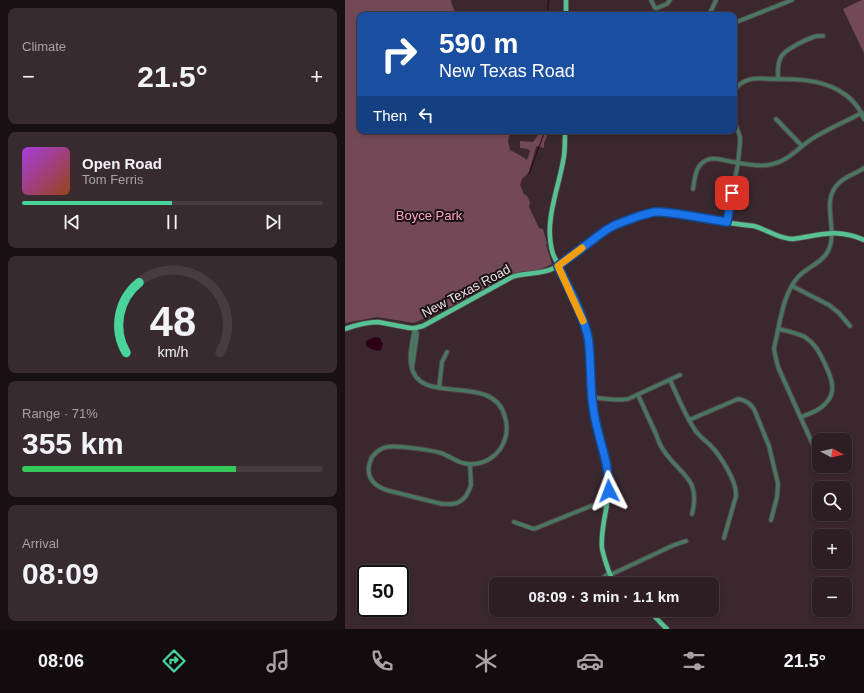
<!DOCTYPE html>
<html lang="en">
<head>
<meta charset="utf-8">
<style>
	:root { --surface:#2c1e22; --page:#382b2f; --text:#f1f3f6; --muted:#a6a2a5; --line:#483c40; --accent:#49d49c }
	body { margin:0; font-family:Helvetica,sans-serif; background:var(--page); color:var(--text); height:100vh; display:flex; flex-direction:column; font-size:15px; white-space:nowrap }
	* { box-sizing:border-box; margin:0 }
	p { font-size:13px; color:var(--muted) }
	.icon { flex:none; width:22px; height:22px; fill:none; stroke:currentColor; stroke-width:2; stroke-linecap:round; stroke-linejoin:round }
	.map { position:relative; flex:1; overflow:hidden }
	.drawer { display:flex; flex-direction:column; gap:8px; padding:8px; background:#181013; width:345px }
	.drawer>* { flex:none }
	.top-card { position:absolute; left:12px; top:12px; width:380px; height:122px; border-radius:8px; box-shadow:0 2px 6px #0003,0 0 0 1px var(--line); background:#1a4fa0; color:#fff; overflow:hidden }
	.needle { width:26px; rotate:97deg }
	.fabs { position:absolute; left:467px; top:433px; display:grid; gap:8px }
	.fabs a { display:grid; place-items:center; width:40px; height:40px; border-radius:8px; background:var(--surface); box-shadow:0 2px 6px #0003,0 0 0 1px var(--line); font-size:20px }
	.speed { position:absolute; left:12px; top:565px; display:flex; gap:8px; font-size:20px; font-weight:700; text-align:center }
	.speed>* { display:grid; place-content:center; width:52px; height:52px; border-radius:50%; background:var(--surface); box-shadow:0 2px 6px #0003,0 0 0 1px var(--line); line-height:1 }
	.speed .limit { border:2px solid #111; border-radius:6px; background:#fff; color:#111 }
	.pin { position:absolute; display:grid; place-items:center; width:34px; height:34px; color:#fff; margin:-17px; border-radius:8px; box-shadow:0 2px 6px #0006 }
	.me { position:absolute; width:44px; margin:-22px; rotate:357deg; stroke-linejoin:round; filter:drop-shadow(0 0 3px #0008) }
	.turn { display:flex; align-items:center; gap:14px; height:84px; padding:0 16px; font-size:18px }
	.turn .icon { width:52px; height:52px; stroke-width:2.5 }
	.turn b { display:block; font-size:28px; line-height:34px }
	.then { display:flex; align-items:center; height:38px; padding:0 16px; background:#0003; gap:8px; font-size:15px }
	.big { font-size:30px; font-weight:700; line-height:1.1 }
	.drawer .card { flex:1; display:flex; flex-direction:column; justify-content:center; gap:6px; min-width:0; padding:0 14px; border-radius:8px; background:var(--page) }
	.drawer .dial { align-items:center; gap:0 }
	.dial svg { height:104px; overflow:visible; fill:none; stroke:var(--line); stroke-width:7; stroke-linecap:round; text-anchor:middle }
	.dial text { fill:var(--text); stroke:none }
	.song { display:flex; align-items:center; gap:12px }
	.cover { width:48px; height:48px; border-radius:6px; background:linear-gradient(135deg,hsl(280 70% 55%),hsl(20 70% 35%)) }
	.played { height:4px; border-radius:2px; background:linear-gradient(90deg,var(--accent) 50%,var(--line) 50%) }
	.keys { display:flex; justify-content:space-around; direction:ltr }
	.heat { display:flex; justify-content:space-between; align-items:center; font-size:22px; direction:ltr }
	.charge { height:6px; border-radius:3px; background:linear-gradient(90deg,#34c759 71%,var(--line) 0) }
	.trip { position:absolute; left:144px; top:577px; width:230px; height:40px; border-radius:8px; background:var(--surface); box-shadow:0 2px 6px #0003,0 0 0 1px var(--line); font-weight:700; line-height:40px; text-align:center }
	.dock { display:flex; height:64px; justify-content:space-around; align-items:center; background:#120c0e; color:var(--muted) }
	.dock .icon { width:28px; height:28px }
	.dock .selected { color:var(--accent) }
	.dock b { font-size:18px; color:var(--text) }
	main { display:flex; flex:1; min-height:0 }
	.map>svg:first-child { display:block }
</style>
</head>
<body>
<main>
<section class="drawer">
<div class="card"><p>Climate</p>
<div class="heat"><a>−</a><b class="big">21.5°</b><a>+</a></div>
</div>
<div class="card">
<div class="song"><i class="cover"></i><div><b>Open Road</b><p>Tom Ferris</p></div></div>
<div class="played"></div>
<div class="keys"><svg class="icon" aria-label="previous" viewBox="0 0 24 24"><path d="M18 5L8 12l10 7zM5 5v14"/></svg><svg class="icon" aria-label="pause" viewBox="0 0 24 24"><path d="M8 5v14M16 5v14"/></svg><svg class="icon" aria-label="next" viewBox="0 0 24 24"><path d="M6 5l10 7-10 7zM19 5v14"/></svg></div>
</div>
<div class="card dial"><svg viewBox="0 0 100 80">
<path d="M14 69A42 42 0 1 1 86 69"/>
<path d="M14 69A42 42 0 0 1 24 15" stroke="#49d49c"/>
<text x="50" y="56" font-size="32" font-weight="700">48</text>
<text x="50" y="72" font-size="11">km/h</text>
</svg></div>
<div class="card"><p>Range · 71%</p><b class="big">355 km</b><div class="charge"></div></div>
<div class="card"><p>Arrival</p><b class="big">08:09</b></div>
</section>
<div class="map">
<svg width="519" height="629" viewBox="0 0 519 629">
	<rect width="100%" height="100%" fill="#3a282e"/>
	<g fill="#744957">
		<path d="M 0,0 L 106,0 L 107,5 L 110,12 L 108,15 L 15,15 L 15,131 L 165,131 L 163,141 L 165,150 C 172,154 176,155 182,160 L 185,151 L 183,149 L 175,148 L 175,141 L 188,142 L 193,135 L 194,131 L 213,131 L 212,132 L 203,134 L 199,143 L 199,148 L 192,146 L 191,147 L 184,172 L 177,179 L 175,185 L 179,194 L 182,196 L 185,202 L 184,207 L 194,228 L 198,229 L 202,243 L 201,245 L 207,264 L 194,270 L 175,272 L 160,277 L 117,301 L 94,312 L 81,319 L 78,319 L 69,323 L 32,317 L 0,323 Z"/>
		<polygon points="517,0 519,0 519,53 498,9"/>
	</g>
	<path fill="#2e0014" d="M 30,337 L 35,338 L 38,344 L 36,350 L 34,351 C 29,350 19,348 21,341 Z"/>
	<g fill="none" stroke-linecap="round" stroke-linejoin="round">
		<g stroke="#2e0014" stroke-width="1">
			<polyline points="203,15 203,3 204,0"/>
			<polyline points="184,174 200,131"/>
		</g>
		<g stroke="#57464b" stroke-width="5.5">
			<g id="minor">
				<polyline points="306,0 310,8 312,8 322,4 325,0"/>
				<polyline points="364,15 371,0"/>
				<polyline points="389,23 447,0"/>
				<path d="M 433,79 C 433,71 432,63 436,57 C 440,49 464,38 472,36 C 474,36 476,36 478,36"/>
				<path d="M 389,91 C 392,86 397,82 403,80 C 411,77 419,79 427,79 C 449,79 474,79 493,90 C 506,97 514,106 519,119"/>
				<polyline points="431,119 457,146"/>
				<path d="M 348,189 C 350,178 350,165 362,160 C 369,157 377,160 383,161 C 396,163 410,167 423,165 C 444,162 453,147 470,137 C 485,128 501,121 517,113"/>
				<polyline points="382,222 393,163 395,143 395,137 389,119"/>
				<polyline points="447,286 484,305 494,313 505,326"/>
				<path d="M 70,328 C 68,337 64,355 66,364 C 72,409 148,370 160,417 C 163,427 162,437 157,446 C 151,457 139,464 127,464 C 115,465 107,457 96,453 C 86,450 52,445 42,447 C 36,448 31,452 27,457 C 24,463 22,470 25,477 C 28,484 34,487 41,490 L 97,504 L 107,504 L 112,503 L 117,500 L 121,496 L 124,490 L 126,485 L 125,465"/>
				<path d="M 434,329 C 442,331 452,333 460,337 C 471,344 475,354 480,364 C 486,377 493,392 480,404 C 474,411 464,414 456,417"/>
				<polyline points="67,368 72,334 70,329"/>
				<path d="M 325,380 C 333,397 340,415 350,430 C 354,436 360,440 365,445 C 375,455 392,481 391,496 L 379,538"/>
				<polyline points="94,388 97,362 102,352"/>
				<path d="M 293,395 C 299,408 305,421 311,434 C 313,440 315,446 319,451 C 336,476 356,478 347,514"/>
				<path d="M 247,397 C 259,399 271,401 283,399 L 335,375"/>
				<path d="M 344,420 L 393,399 C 401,400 404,403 409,409 L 424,446 L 433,484 L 432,497 L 426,520"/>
				<path d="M 468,445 L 433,367 L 430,354 L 429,348 C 435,325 437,295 453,277 C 462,267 477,263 483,251 C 494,230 475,202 493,184 C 500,176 511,174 519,168"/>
				<polyline points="169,522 189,529 246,506 251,505 262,506"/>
				<polyline points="265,575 329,545 341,541"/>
				<polyline points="251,584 254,581 264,573"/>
			</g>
		</g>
		<g stroke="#57464b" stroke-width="6">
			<g id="major">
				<polyline points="221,0 221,15"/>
				<path d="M 220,131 C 220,139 220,148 219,156 C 214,189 198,221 208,254 C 215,269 221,284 228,298 C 234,310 240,323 242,335 C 248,361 244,388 249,414 C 253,437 264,461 264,485 C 264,506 255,527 257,548 C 258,554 260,560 262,566 C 264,573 266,579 272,584"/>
				<path d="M 0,329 C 11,325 21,322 33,322 L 65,328 L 70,328 L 78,326 L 167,277 C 181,272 196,275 209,268 C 223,261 235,249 248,239 C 264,227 289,215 309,212 C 322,210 339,215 351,217 C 370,221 390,224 409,226 C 423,230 434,239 448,239 C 476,235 492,228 519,240"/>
				<polyline points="303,610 322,629"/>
			</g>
		</g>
		<use href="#minor" stroke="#487862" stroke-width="3.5"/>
		<use href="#major" stroke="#56c294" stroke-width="4.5"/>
	</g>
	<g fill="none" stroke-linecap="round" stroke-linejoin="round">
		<g stroke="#114b97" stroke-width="10">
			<path id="route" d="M 264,491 C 265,464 253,439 249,413 C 244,388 247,362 243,337 C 238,314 223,287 213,266 L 261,230 L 270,225 L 294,216 L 309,212 L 316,212 L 334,214 L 382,222 L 387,193"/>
		</g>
		<use href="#route" stroke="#1a73e8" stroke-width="7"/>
		<polyline stroke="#f59e0b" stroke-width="7" points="237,248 213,266 238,321"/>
	</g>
	<g text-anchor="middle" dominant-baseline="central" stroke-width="4" stroke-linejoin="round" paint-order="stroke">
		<g font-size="13" fill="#ffa4c2" stroke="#1c1316">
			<text x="84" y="215">Boyce Park</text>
		</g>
		<g font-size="13" fill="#efe2e6" stroke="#1c1316">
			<text transform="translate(121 291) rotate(-28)">New Texas Road</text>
		</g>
	</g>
</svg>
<div class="fabs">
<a><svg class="needle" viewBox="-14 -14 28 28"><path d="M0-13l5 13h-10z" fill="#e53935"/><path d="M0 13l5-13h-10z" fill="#a6a2a5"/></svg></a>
<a><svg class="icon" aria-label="search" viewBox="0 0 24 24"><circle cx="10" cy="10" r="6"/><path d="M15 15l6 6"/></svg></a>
<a>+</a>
<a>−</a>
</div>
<div class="speed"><div class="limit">50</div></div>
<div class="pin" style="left:387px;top:193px;background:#d93025"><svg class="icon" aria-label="arrive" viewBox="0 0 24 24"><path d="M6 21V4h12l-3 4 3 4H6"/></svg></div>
<svg class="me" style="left:264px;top:491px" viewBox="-20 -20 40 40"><path d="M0-17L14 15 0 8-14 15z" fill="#1a73e8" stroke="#fff" stroke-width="4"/></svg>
<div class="trip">08:09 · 3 min · 1.1 km</div>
<div class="top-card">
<div class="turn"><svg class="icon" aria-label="right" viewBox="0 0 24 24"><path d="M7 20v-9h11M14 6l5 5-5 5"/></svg><div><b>590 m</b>New Texas Road</div></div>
<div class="then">Then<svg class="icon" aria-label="left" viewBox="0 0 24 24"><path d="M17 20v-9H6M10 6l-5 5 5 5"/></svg></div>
</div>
</div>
</main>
<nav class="dock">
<b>08:06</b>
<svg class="icon selected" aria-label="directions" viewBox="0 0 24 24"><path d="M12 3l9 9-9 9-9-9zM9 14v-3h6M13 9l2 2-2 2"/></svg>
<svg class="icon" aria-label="music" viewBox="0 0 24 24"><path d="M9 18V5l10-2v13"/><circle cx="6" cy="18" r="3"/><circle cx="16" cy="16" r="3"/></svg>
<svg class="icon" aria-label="phone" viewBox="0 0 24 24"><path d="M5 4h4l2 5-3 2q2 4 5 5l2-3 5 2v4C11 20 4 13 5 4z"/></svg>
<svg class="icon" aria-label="climate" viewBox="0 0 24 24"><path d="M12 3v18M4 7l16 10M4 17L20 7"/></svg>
<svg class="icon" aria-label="car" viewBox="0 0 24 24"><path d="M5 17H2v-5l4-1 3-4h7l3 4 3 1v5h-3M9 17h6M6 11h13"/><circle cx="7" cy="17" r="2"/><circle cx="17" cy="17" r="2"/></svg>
<svg class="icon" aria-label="filters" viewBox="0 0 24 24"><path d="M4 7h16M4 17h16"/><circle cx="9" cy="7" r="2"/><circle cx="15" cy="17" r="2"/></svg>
<b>21.5°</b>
</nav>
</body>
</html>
